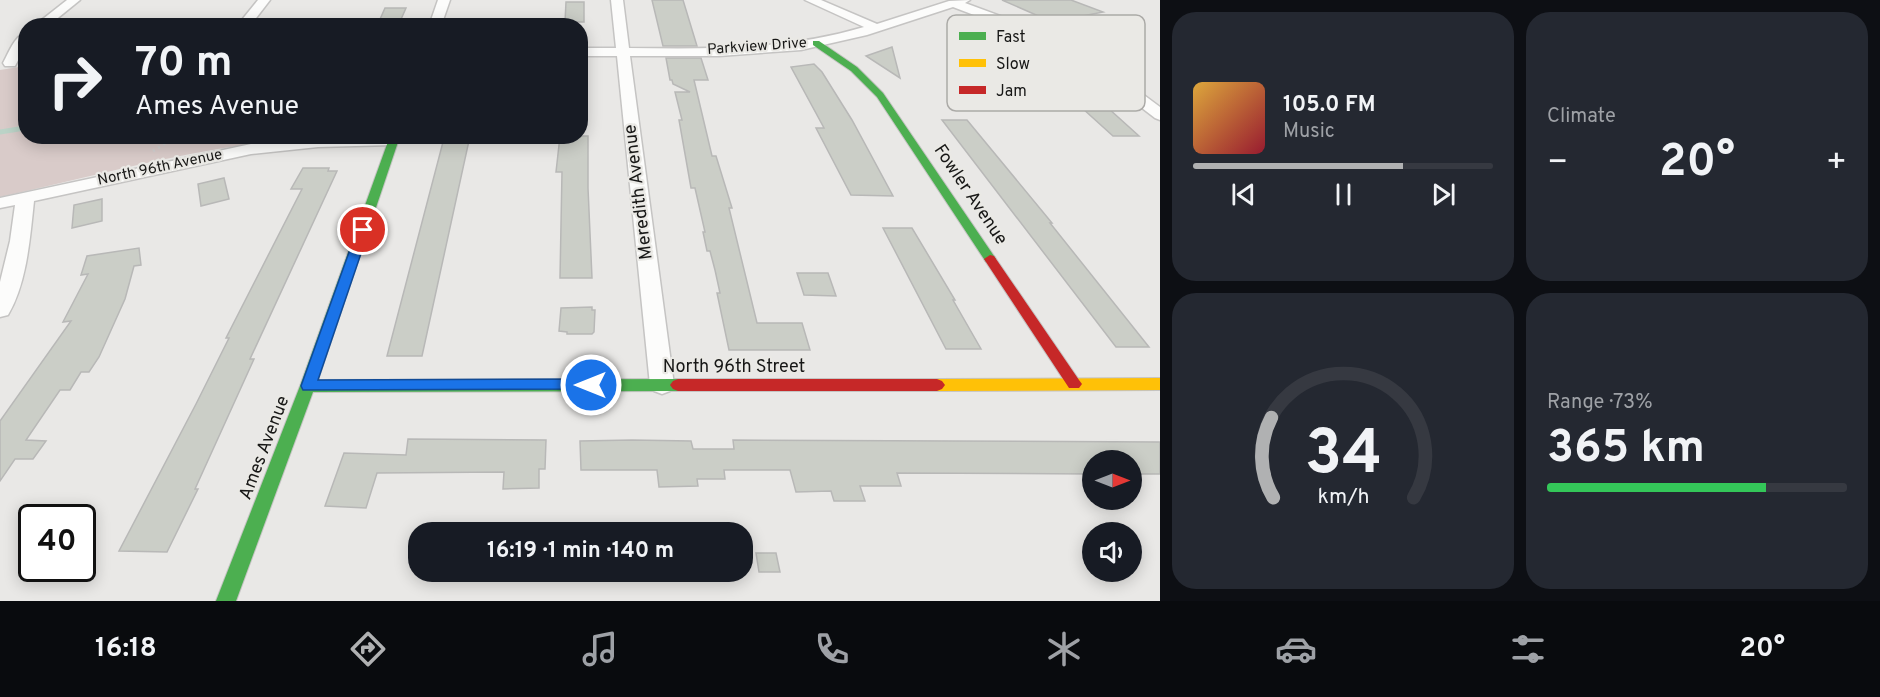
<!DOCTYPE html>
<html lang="en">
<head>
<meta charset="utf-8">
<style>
	:root { --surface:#171b24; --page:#242831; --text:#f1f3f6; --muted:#9ea1a6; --line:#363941; --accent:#b0b1b2 }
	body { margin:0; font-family:Overpass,sans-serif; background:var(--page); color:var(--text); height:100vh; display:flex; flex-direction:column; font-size:22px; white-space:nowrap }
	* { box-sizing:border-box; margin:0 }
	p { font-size:20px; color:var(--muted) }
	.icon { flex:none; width:33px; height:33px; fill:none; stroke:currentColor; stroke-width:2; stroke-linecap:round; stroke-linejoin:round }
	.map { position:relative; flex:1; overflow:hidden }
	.details { display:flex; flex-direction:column; gap:12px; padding:12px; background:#0d0f14; width:720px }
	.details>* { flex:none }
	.banner { position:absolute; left:18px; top:18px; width:570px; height:126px; border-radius:24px; box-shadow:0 3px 15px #0003; background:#171b24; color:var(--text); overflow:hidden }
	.needle { width:39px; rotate:90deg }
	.buttons { position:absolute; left:1082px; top:450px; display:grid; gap:12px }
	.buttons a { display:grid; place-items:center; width:60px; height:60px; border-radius:50%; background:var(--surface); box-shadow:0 3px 15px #0003; font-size:30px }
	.speed { position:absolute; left:18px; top:504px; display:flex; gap:12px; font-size:30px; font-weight:700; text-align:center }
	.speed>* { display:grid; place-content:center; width:78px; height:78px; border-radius:50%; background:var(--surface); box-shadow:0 3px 15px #0003; line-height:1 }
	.speed .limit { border:3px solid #111; border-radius:9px; background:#fff; color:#111 }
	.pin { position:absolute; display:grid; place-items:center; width:51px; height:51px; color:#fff; margin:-26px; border:3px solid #fff; border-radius:50%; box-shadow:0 2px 6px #0007 }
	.me { position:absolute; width:66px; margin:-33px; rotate:270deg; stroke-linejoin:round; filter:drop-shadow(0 0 4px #0008) }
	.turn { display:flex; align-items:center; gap:21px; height:126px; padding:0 18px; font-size:27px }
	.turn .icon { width:78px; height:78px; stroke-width:2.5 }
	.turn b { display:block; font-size:42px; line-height:51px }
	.big { font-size:45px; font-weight:700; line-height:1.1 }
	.details .widget { flex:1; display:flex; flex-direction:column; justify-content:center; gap:9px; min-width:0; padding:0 21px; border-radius:24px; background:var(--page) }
	.details .dial { align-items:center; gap:0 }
	.dial svg { height:156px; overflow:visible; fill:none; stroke:var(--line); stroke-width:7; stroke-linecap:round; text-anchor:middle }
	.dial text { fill:var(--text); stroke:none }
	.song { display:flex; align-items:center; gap:18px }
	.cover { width:72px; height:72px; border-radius:9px; background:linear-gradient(135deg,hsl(40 70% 55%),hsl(350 70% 35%)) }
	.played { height:6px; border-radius:3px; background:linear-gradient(90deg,var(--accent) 70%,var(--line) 70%) }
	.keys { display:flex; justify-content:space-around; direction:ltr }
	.heat { display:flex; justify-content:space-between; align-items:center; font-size:33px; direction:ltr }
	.charge { height:9px; border-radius:4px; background:linear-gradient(90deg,#34c759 73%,var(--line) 0) }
	.details .tiles { flex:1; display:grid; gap:12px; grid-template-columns:repeat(2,1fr) }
	.trip { position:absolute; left:408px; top:522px; width:345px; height:60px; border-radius:24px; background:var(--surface); box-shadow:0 3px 15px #0003; font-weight:700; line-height:60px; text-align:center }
	.menu { display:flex; height:96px; justify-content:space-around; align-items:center; background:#090b0e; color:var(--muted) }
	.menu .icon { width:42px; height:42px }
	.menu .on { color:var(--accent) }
	.menu b { font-size:27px; color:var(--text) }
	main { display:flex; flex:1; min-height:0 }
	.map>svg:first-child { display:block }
</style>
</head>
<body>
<main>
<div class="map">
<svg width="1160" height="601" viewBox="0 0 1160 601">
	<rect width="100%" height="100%" fill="#e9e8e6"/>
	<path fill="#d9cbc9" d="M 25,66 L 26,136 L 315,137 C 208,144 104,174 0,197 L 0,70 Z"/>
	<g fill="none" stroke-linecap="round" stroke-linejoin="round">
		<polyline stroke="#bbd3c7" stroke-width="5" points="0,132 25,128"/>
	</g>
	<g fill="#cbcec7" stroke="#b8b8b7" stroke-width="1.5">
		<polygon points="652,0 683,0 697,46 663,46"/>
		<polygon points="1002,0 1071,0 1103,12 1052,22"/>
		<polygon points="566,2 584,2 584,22 565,22"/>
		<polygon points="385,8 406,8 398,26 377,26"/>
		<polygon points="892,47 900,78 866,56"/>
		<polygon points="666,58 701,58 708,80 694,80 712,156 716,156 732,208 729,208 757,323 802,323 810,350 729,350 717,293 720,293 715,270 710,251 707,251 703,232 705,232 695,188 691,188 679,120 682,120 675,92 690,92 673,84 672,80 670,80"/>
		<polygon points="814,64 822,72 852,120 893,196 851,195 816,128 824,128 791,67"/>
		<polygon points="1080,82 1110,108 1108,108 1139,136 1113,136 1082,108 1028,108 1009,88 1076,86"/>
		<polygon points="942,120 967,120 1052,223 1050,223 1149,347 1116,347"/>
		<polygon points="452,136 470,136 422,356 387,356 443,142 449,142"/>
		<polygon points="560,136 588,136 588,188 592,278 560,278 562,172 556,172"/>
		<polygon points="303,168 329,168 328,171 337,171 250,359 254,359 195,489 198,489 167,552 119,551 196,404 229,338 226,338 302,189 291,189"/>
		<polygon points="224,178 229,199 201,206 198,184"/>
		<polygon points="102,199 102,221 72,228 74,205"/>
		<polygon points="883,228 912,228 955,300 953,300 981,349 946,349"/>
		<polygon points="139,248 141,265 134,266 125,299 99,357 89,372 81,372 70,390 60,390 26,440 46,441 33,459 15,459 0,481 0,421 71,321 63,322 88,274 81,275 87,256"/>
		<polygon points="797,273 828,273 836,296 804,295"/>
		<polygon points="592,307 592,310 595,310 594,332 592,334 567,334 567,332 559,331 561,308"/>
		<polygon points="408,439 546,440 545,469 539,469 539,488 503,489 504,472 377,473 366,508 325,506 344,453 406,455"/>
		<polygon points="632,440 691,441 693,449 734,449 733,440 1160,442 1160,474 1131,474 1131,460 1092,460 1092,474 897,473 901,486 860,486 865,501 834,501 831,491 796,492 790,470 724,470 725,479 697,479 698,486 659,487 657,470 581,470 580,441"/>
		<polygon points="756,553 776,553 780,572 759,572"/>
	</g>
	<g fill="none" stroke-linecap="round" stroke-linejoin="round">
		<g stroke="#c5c4c3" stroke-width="3">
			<g id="street">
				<polygon points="67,0 80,0 48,26 34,26"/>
				<polygon points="258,0 270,0 250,26 237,26"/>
				<polygon points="438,0 450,0 441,26 429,26"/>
				<path d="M 611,0 L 623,0 L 629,48 C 709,49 787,50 864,27 L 805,0 L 821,0 L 877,24 L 949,1 L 970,0 L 965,3 L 1033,28 L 1072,47 L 1113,72 L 1160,107 L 1160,120 L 1155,118 L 1103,78 L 1063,52 L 1024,34 L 953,7 L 867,35 L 801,50 L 719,56 L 630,56 L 674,385 L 670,391 L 662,394 L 654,391 L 650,385 L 617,56 L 580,56 L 580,48 L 616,48 Z"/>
				<path d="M 26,32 C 26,45 21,55 15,66 L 5,66 L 3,63 C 9,52 14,37 26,32 Z"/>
				<path d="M 399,136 L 402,140 L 394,145 L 318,147 L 251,154 L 34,201 C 30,238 27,283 8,315 L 0,317 L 0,282 L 10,241 L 15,205 L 0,208 L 0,198 L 251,144 L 318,137 Z"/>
			</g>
		</g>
		<g stroke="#c5c4c3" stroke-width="2">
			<g id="fast">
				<polygon points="813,41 819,41 857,67 883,93 996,259 994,262 986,262 877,97 851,71 813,45"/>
				<polygon points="390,136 400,136 318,380 678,379 683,381 686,385 683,389 678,391 313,392 236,601 216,601 300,386"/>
			</g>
		</g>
		<g stroke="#c5c4c3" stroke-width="2">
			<polygon id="slow" points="1160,378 1160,390 937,391 932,389 929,385 932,381 937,379"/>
		</g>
		<g stroke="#c5c4c3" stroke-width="2">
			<g id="jam">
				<polygon points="990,255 994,256 1079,380 1082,384 1079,388 1069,388 984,259"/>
				<polygon points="678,379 937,379 942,381 945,385 942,389 937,391 678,391 673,389 670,385 673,381"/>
			</g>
		</g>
		<polyline stroke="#d2d2d1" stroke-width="3" stroke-dasharray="2 4" stroke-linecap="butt" points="153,151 177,136"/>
		<use href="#street" fill="#fcfcfb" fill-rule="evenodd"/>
		<use href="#fast" fill="#4caf50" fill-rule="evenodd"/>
		<use href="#slow" fill="#ffc107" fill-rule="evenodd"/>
		<use href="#jam" fill="#c62828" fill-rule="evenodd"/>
	</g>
	<polygon fill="#1a73e8" stroke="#114b97" stroke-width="1.5" points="363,226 369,230 318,380 591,379 597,381 599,385 597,389 303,390 301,386 357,230"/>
	<g text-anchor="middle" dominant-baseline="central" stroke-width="4.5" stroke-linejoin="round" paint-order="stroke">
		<g font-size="15" fill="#171716" stroke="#eae9e5">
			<text transform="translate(757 47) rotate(-4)">Parkview Drive</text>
			<text transform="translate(160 168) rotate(-12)">North 96th Avenue</text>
		</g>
		<g font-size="18" fill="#171716" stroke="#eae9e5">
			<text transform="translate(639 192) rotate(-97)">Meredith Avenue</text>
			<text transform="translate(970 195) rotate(56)">Fowler Avenue</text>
			<text x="734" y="367">North 96th Street</text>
			<text transform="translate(265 448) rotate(-69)">Ames Avenue</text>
		</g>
	</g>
	<rect x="947" y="15" width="198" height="96" rx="9" fill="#eae9e5" stroke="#abaaa7" stroke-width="1.5"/>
	<rect x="959" y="32" width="27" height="8" fill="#4caf50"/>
	<rect x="959" y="59" width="27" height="8" fill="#ffc107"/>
	<rect x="959" y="86" width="27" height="8" fill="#c62828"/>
	<g font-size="16" fill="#171716">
		<text x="996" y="42">Fast</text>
		<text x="996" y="69">Slow</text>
		<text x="996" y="96">Jam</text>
	</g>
</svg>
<div class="buttons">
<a><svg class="needle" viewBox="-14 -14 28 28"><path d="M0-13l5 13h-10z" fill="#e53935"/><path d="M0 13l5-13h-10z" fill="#9ea1a6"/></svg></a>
<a><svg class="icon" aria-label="sound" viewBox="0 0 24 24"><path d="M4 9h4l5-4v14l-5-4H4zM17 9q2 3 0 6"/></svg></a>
</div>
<div class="speed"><div class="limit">40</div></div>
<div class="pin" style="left:363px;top:230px;background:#d93025"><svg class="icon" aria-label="arrive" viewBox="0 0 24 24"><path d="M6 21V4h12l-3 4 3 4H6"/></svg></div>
<svg class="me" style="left:591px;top:385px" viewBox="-20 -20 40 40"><circle r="17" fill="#1a73e8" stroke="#fff" stroke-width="3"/><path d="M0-11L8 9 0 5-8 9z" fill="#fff"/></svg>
<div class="trip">16:19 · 1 min · 140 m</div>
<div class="banner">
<div class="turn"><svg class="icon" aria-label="right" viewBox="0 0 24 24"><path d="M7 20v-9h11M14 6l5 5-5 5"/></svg><div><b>70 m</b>Ames Avenue</div></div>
</div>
</div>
<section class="details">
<div class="tiles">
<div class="widget">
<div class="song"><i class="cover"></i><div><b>105.0 FM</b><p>Music</p></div></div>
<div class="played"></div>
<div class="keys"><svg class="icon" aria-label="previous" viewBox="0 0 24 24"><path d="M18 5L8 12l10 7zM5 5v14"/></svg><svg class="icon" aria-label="pause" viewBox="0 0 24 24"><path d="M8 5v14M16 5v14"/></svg><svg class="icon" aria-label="next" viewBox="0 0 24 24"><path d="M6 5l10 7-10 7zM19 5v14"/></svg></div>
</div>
<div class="widget"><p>Climate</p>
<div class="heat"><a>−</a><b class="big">20°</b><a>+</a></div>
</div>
<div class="widget dial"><svg viewBox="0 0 100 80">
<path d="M14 69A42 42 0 1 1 86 69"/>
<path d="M14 69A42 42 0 0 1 13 28" stroke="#b0b1b2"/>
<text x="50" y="56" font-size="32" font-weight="700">34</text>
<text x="50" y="72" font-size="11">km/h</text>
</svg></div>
<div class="widget"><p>Range · 73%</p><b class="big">365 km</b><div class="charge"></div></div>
</div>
</section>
</main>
<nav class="menu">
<b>16:18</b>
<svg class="icon on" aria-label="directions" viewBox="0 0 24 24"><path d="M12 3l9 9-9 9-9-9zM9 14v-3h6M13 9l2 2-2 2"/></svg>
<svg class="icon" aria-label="music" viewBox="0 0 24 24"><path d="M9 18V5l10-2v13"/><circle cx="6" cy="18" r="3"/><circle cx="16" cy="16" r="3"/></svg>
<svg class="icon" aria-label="phone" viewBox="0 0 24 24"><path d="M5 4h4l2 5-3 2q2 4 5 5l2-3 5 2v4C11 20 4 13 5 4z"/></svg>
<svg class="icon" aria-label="climate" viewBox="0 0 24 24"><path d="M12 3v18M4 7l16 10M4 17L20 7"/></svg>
<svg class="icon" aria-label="car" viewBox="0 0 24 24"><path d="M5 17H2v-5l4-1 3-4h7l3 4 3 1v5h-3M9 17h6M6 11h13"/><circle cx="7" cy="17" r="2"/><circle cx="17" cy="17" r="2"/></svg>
<svg class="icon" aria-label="filters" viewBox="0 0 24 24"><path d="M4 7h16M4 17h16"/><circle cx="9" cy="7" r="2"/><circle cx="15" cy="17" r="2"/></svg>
<b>20°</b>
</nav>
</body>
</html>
